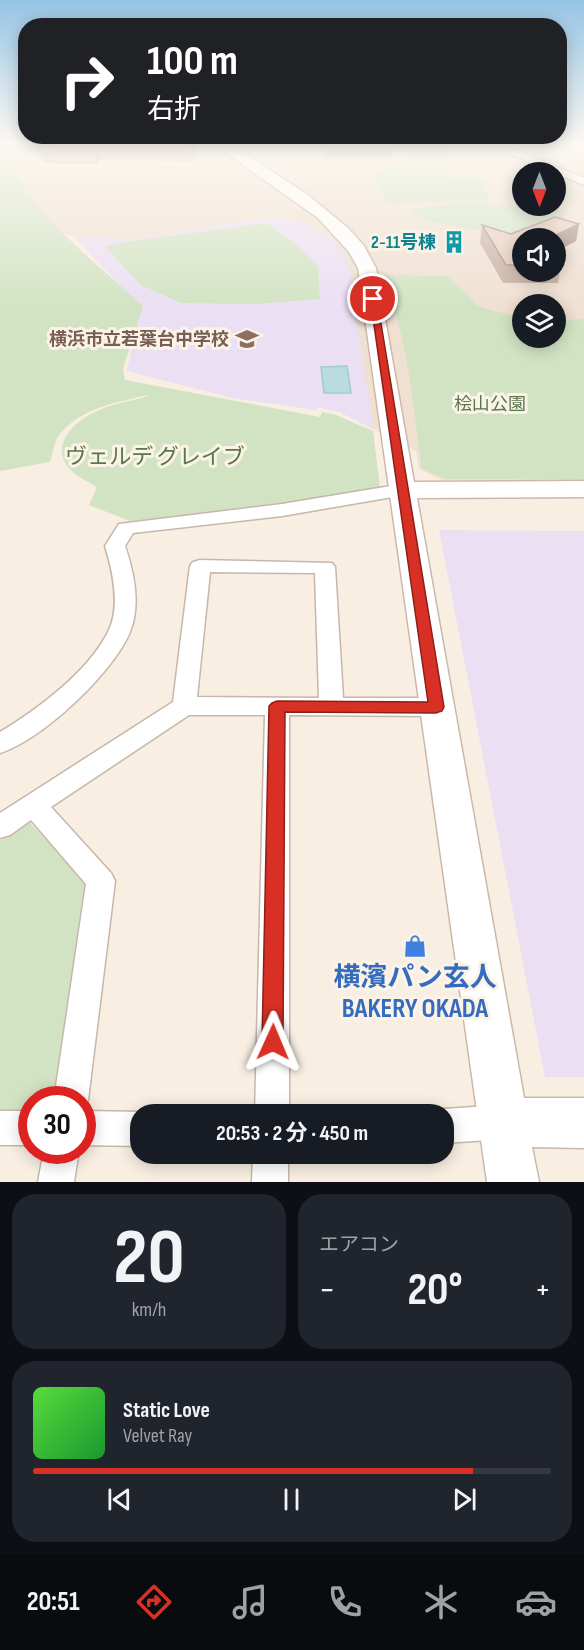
<!DOCTYPE html>
<html lang="ja">
<head>
<meta charset="utf-8">
<style>
	:root { --surface:#171b24; --page:#20242c; --text:#f1f3f6; --muted:#9ea1a6; --line:#363941; --accent:#d93025 }
	body { margin:0; font-family:"Sofia Sans Condensed","Noto Sans JP",sans-serif; background:var(--page); color:var(--text); height:100vh; display:flex; flex-direction:column; font-size:22px; white-space:nowrap }
	* { box-sizing:border-box; margin:0 }
	p { font-size:20px; color:var(--muted) }
	.icon { flex:none; width:33px; height:33px; fill:none; stroke:currentColor; stroke-width:2; stroke-linecap:round; stroke-linejoin:round }
	.map { position:relative; height:1182px; overflow:hidden }
	.sheet { display:flex; flex-direction:column; gap:12px; padding:12px; background:#0d0f14; flex:1 }
	.sheet>* { flex:none }
	.top-card { position:absolute; left:18px; top:18px; width:549px; height:126px; border-radius:24px; box-shadow:0 3px 15px #0003; background:#202124; color:#fff; overflow:hidden }
	.needle { width:39px; rotate:180deg }
	.tools { position:absolute; left:512px; top:162px; display:grid; gap:12px }
	.tools a { display:grid; place-items:center; width:54px; height:54px; border-radius:50%; background:var(--surface); box-shadow:0 3px 15px #0003; font-size:30px }
	.speed { position:absolute; left:18px; top:1086px; display:flex; gap:12px; font-size:30px; font-weight:700; text-align:center }
	.speed>* { display:grid; place-content:center; width:78px; height:78px; border-radius:50%; background:var(--surface); box-shadow:0 3px 15px #0003; line-height:1 }
	.speed .limit { border:9px solid #d22; background:#fff; color:#111 }
	.pin { position:absolute; display:grid; place-items:center; width:51px; height:51px; color:#fff; margin:-26px; border:3px solid #fff; border-radius:50%; box-shadow:0 2px 6px #0007 }
	.me { position:absolute; width:66px; margin:-33px; rotate:1deg; stroke-linejoin:round; filter:drop-shadow(0 0 4px #0008) }
	.turn { display:flex; align-items:center; gap:21px; height:126px; padding:0 30px; font-size:27px }
	.turn .icon { width:78px; height:78px; stroke-width:2.5 }
	.turn b { display:block; font-size:42px; line-height:51px }
	.big { font-size:45px; font-weight:700; line-height:1.1 }
	.sheet .tile { flex:1; display:flex; flex-direction:column; justify-content:center; gap:9px; min-width:0; padding:0 21px; border-radius:24px; background:var(--page) }
	.sheet .dial { align-items:center; gap:0 }
	.dial b { font-size:78px; line-height:1 }
	.song { display:flex; align-items:center; gap:18px }
	.cover { width:72px; height:72px; border-radius:9px; background:linear-gradient(135deg,hsl(110 70% 55%),hsl(130 70% 35%)) }
	.played { height:6px; border-radius:3px; background:linear-gradient(90deg,var(--accent) 85%,var(--line) 85%) }
	.keys { display:flex; justify-content:space-around; direction:ltr }
	.heat { display:flex; justify-content:space-between; align-items:center; font-size:33px; direction:ltr }
	.sheet .tiles { flex:1; display:grid; gap:12px; grid-template-columns:1fr 1fr }
	.tile:last-child { grid-column:span 2 }
	.trip { position:absolute; left:130px; top:1104px; width:324px; height:60px; border-radius:24px; background:var(--surface); box-shadow:0 3px 15px #0003; font-weight:700; line-height:60px; text-align:center }
	.dock { display:flex; height:96px; justify-content:space-around; align-items:center; background:#090b0e; color:var(--muted) }
	.dock .icon { width:42px; height:42px }
	.dock .selected { color:var(--accent) }
	.dock b { font-size:27px; color:var(--text) }
	.map>svg:first-child { display:block }
</style>
</head>
<body>
<div class="map">
<svg width="584" height="1182" viewBox="0 0 584 1182">
	<rect width="100%" height="100%" fill="#f8efe2"/>
	<path fill="#efe0d2" fill-rule="evenodd" d="M 10,143 L 584,143 L 584,480 L 442,480 L 419,469 L 416,451 L 340,412 L 318,407 L 316,410 L 233,398 L 127,371 L 141,307 L 73,236 L 42,227 L 28,220 L 5,156 ZM 522,172 L 555,172 L 555,206 L 522,206 ZM 522,238 L 555,238 L 555,272 L 522,272 ZM 522,304 L 555,304 L 555,338 L 522,338 Z"/>
	<g fill="#ebdff4">
		<polygon points="272,217 289,218 310,226 332,239 348,259 373,429 340,412 318,407 316,410 233,398 127,371 141,307 73,236 133,240"/>
		<polygon points="439,530 584,531 584,1077 545,1077"/>
	</g>
	<g fill="#d2e3c3">
		<path d="M 0,143 L 10,143 L 5,156 C 35,217 94,261 143,306 L 123,369 L 125,380 L 320,417 L 322,412 L 336,415 L 373,431 L 380,488 L 231,512 L 130,521 L 89,505 L 97,487 C 82,479 61,469 62,449 C 64,425 95,410 116,404 C 125,401 145,399 148,395 C 118,402 80,408 59,435 C 54,442 53,454 50,462 L 0,471 Z"/>
		<polygon points="382,143 446,144 453,150 450,169 437,176 482,179 490,200 387,204 373,177 378,175 377,171 407,163 406,154 379,148"/>
		<polygon points="456,203 545,208 564,211 564,223 515,238 427,221 408,210"/>
		<polygon points="267,223 299,247 318,267 320,299 255,304 181,303 141,285 105,247 124,242"/>
		<path d="M 386,275 L 448,276 L 479,307 L 522,318 L 522,338 L 555,338 L 555,320 L 584,319 L 584,479 L 445,479 L 422,469 C 413,410 410,346 387,291 L 389,287 Z"/>
		<polygon points="28,821 90,886 58,1099 32,1100 31,1116 0,1116 0,841"/>
	</g>
	<polygon fill="#badbdf" stroke="#a2cbcf" stroke-width="1.5" points="347,366 351,393 324,393 321,367"/>
	<g fill="none" stroke-linecap="round" stroke-linejoin="round">
		<g stroke="#c7b6ab" stroke-width="3">
			<g id="street">
				<polygon points="484,143 498,143 584,178 584,185"/>
				<path d="M 403,484 L 410,486 L 412,490 L 410,494 L 282,516 L 133,533 L 125,546 C 134,572 141,605 130,632 C 113,673 42,740 0,753 L 0,732 C 37,710 88,672 108,632 C 121,607 113,572 105,546 L 119,524 L 282,504 Z"/>
				<path d="M 200,560 L 332,563 L 335,567 L 343,698 L 436,698 L 444,701 L 448,707 L 444,713 L 436,716 L 289,715 L 289,1114 L 255,1114 L 265,715 L 189,715 L 51,807 L 111,873 L 115,881 L 88,1100 L 83,1111 L 141,1112 L 148,1114 L 141,1114 L 141,1146 L 82,1145 L 82,1100 L 54,1100 L 86,884 L 31,820 L 10,835 L 0,838 L 0,813 L 173,702 L 190,566 L 193,562 ZM 210,572 L 315,573 L 319,698 L 197,697 Z"/>
				<polygon points="504,1105 516,1110 521,1122 516,1134 504,1139 444,1143 444,1114 432,1114 444,1109"/>
				<rect x="0" y="1111" width="32" height="34"/>
				<polygon points="44,1150 79,1150 74,1182 38,1182"/>
				<polygon points="253,1154 288,1154 288,1182 252,1182"/>
			</g>
		</g>
		<g stroke="#ccb8ab" stroke-width="3">
			<polygon id="secondary" points="212,143 229,143 308,195 349,229 364,246 376,268 414,482 584,481 584,497 417,498 524,1098 584,1098 584,1148 532,1147 539,1182 487,1182 358,268 349,252 318,218"/>
		</g>
		<use href="#street" fill="#fff" fill-rule="evenodd"/>
		<use href="#secondary" fill="#fff" fill-rule="evenodd"/>
	</g>
	<g fill="#c9b0a3" fill-rule="evenodd">
		<polygon points="33,143 194,143 195,144 196,161 99,160 97,164 58,164 44,162 33,145"/>
		<polygon points="301,143 394,143 393,158 324,158 324,144 305,146"/>
		<path d="M 555,217 L 579,224 L 576,241 L 556,252 L 561,265 L 558,283 L 503,283 L 480,243 L 482,225 L 511,234 ZM 522,238 L 555,238 L 555,272 L 522,272 Z"/>
	</g>
	<g fill="#a49085">
		<polygon points="97,143 99,160 97,164 95,147"/>
		<polygon points="306,143 324,143 305,146"/>
		<polygon points="579,224 576,241 555,252 555,238 550,238"/>
	</g>
	<g fill="#eacdbe" stroke="#a49085" stroke-width="1.5">
		<polygon points="40,143 194,143 195,144 97,143 95,147 56,147 42,145"/>
		<polygon points="555,217 579,224 550,238 522,238 522,265 506,265 482,225 511,234"/>
		<polygon points="555,250 561,265 555,265"/>
	</g>
	<linearGradient id="sky" x2="0" y2="1"><stop stop-color="#95c4e4"/><stop offset="0.46" stop-color="#fcf8f2"/><stop offset="1" stop-color="#fcf8f2" stop-opacity="0"/></linearGradient>
	<rect width="584" height="309" fill="url(#sky)"/>
	<polygon fill="#d93025" stroke="#8d1f18" stroke-width="1.5" points="370,297 377,299 444,707 442,711 436,713 285,712 283,1042 280,1050 273,1053 265,1050 262,1042 269,706 272,703 277,701 428,702"/>
	<defs>
		<g id="building-bare" transform="scale(1.8)"><path d="M-4-6H4V6H1V3H-1V6H-4ZM-2.5-4.3h1.7v1.8h-1.7ZM.8-4.3h1.7v1.8H.8ZM-2.5-1h1.7V.8h-1.7ZM.8-1h1.7V.8H.8Z" fill="#0f9aa8" stroke="#fcf3e8" stroke-width="2.5" paint-order="stroke"/></g>
		<g id="school-bare" transform="scale(1.8)"><path d="M0-5L7-2L0 1L-7-2ZM-4 1L0 2.5L4 1V4Q0 6-4 4Z" fill="#8d6e63" stroke="#fcf3e8" stroke-width="2.5" paint-order="stroke"/></g>
		<g id="shop-bare" transform="scale(1.8)"><path d="M-5-2.5h2.3a2.7 3.5 0 0 1 5.4 0H5L5.5 6h-11ZM-1.5-2.5h3a1.5 2.3 0 0 0-3 0Z" fill="#3f7fe0" stroke="#fcf3e8" stroke-width="2.5" paint-order="stroke"/></g>
	</defs>
	<g fill-rule="evenodd">
		<use href="#building-bare" x="454" y="242"/>
		<use href="#school-bare" x="247" y="339"/>
		<use href="#shop-bare" x="415" y="946"/>
	</g>
	<g text-anchor="middle" dominant-baseline="central" stroke-width="6" stroke-linejoin="round" paint-order="stroke">
		<g font-size="18" font-weight="bold" fill="#0d838f" stroke="#fcf3e8" text-anchor="end">
			<text x="436" y="242">2-11号棟</text>
		</g>
		<g font-size="18" font-weight="bold" fill="#785e54" stroke="#fcf3e8" text-anchor="end">
			<text x="229" y="339">横浜市立若葉台中学校</text>
		</g>
		<g font-size="18" fill="#597749" stroke="#fcf3e8">
			<text x="490" y="404">桧山公園</text>
		</g>
		<g font-size="22" fill="#597749" stroke="#fcf3e8">
			<text x="155" y="457">ヴェルデ グレイブ</text>
		</g>
		<g font-size="27" font-weight="bold" fill="#366cbe" stroke="#fcf3e8">
			<text x="415" y="978">横濱パン玄人<tspan x="415" dy="31">BAKERY OKADA</tspan></text>
		</g>
	</g>
</svg>
<div class="tools">
<a><svg class="needle" viewBox="-14 -14 28 28"><path d="M0-13l5 13h-10z" fill="#e53935"/><path d="M0 13l5-13h-10z" fill="#9ea1a6"/></svg></a>
<a><svg class="icon" aria-label="sound" viewBox="0 0 24 24"><path d="M4 9h4l5-4v14l-5-4H4zM17 9q2 3 0 6"/></svg></a>
<a><svg class="icon" aria-label="layers" viewBox="0 0 24 24"><path d="M12 4l9 5-9 5-9-5zM3 14l9 5 9-5"/></svg></a>
</div>
<div class="speed"><div class="limit">30</div></div>
<div class="pin" style="left:373px;top:299px;background:#d93025"><svg class="icon" aria-label="arrive" viewBox="0 0 24 24"><path d="M6 21V4h12l-3 4 3 4H6"/></svg></div>
<svg class="me" style="left:273px;top:1042px" viewBox="-20 -20 40 40"><path d="M0-17L14 15 0 8-14 15z" fill="#d93025" stroke="#fff" stroke-width="4"/></svg>
<div class="trip">20:53 · 2 分 · 450 m</div>
<div class="top-card">
<div class="turn"><svg class="icon" aria-label="right" viewBox="0 0 24 24"><path d="M7 20v-9h11M14 6l5 5-5 5"/></svg><div><b>100 m</b>右折</div></div>
</div>
</div>
<section class="sheet">
<div class="tiles">
<div class="tile dial"><b>20</b><p>km/h</p></div>
<div class="tile"><p>エアコン</p>
<div class="heat"><a>−</a><b class="big">20°</b><a>+</a></div>
</div>
<div class="tile">
<div class="song"><i class="cover"></i><div><b>Static Love</b><p>Velvet Ray</p></div></div>
<div class="played"></div>
<div class="keys"><svg class="icon" aria-label="previous" viewBox="0 0 24 24"><path d="M18 5L8 12l10 7zM5 5v14"/></svg><svg class="icon" aria-label="pause" viewBox="0 0 24 24"><path d="M8 5v14M16 5v14"/></svg><svg class="icon" aria-label="next" viewBox="0 0 24 24"><path d="M6 5l10 7-10 7zM19 5v14"/></svg></div>
</div>
</div>
</section>
<nav class="dock">
<b>20:51</b>
<svg class="icon selected" aria-label="directions" viewBox="0 0 24 24"><path d="M12 3l9 9-9 9-9-9zM9 14v-3h6M13 9l2 2-2 2"/></svg>
<svg class="icon" aria-label="music" viewBox="0 0 24 24"><path d="M9 18V5l10-2v13"/><circle cx="6" cy="18" r="3"/><circle cx="16" cy="16" r="3"/></svg>
<svg class="icon" aria-label="phone" viewBox="0 0 24 24"><path d="M5 4h4l2 5-3 2q2 4 5 5l2-3 5 2v4C11 20 4 13 5 4z"/></svg>
<svg class="icon" aria-label="climate" viewBox="0 0 24 24"><path d="M12 3v18M4 7l16 10M4 17L20 7"/></svg>
<svg class="icon" aria-label="car" viewBox="0 0 24 24"><path d="M5 17H2v-5l4-1 3-4h7l3 4 3 1v5h-3M9 17h6M6 11h13"/><circle cx="7" cy="17" r="2"/><circle cx="17" cy="17" r="2"/></svg>
</nav>
</body>
</html>
